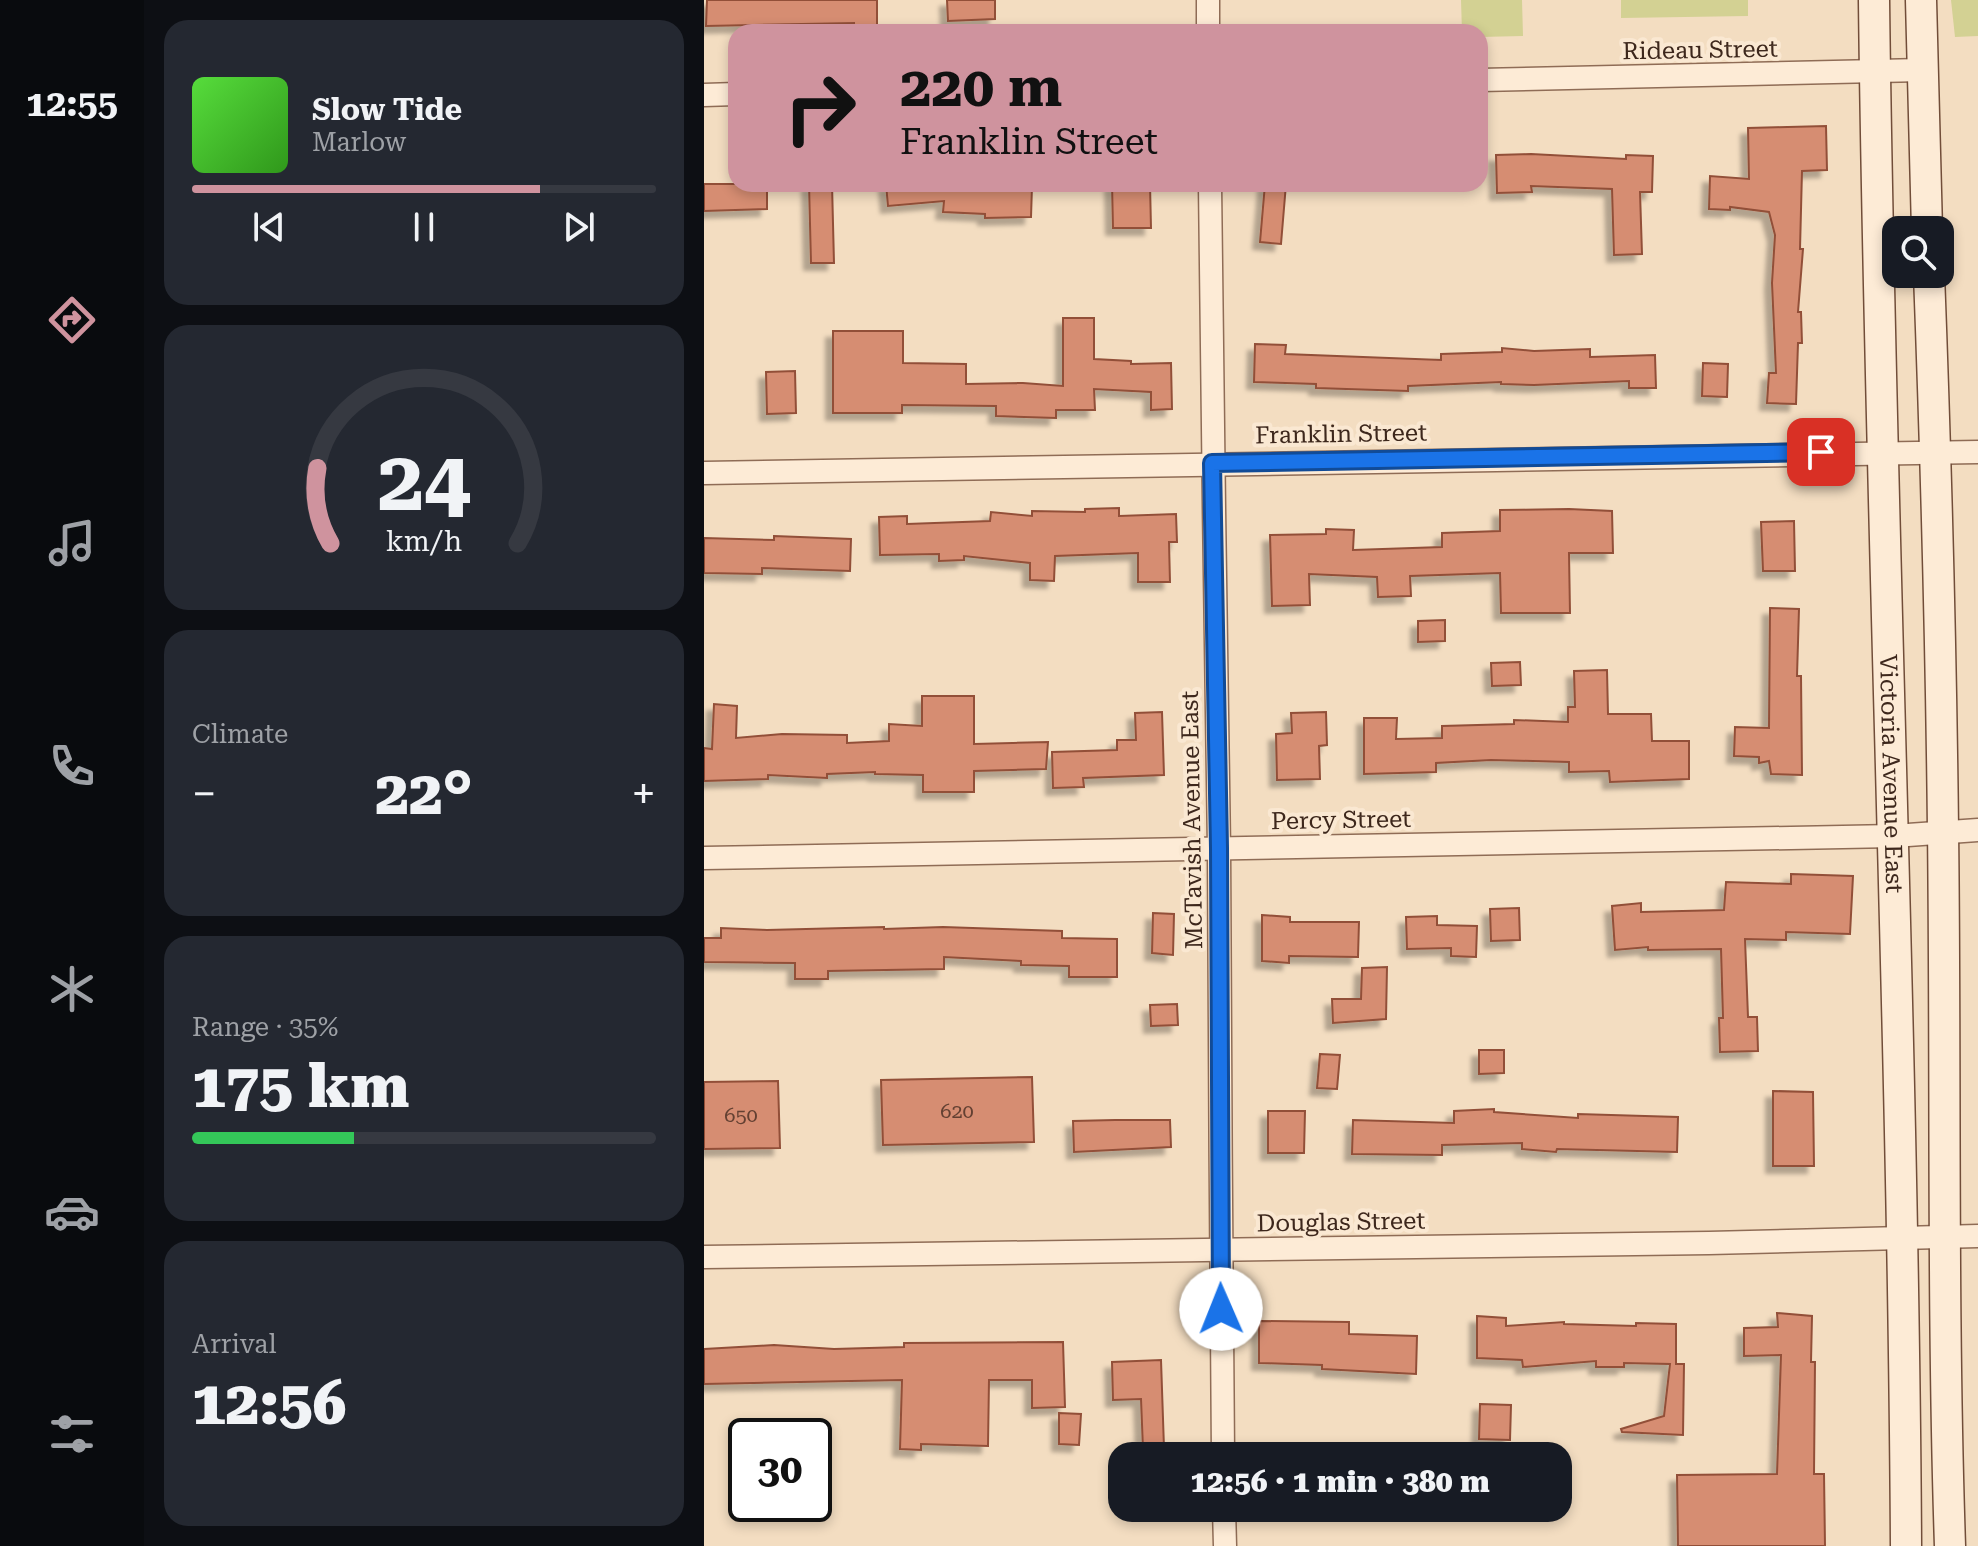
<!DOCTYPE html>
<html lang="en">
<head>
<meta charset="utf-8">
<style>
	:root { --surface:#171b24; --page:#242831; --text:#f1f3f6; --muted:#9ea1a6; --line:#363941; --accent:#cf939e }
	body { margin:0; font-family:"Roboto Serif",serif; background:var(--page); color:var(--text); height:100vh; display:flex; flex-direction:column; font-size:30px; white-space:nowrap }
	* { box-sizing:border-box; margin:0 }
	p { font-size:26px; color:var(--muted) }
	.icon { flex:none; width:44px; height:44px; fill:none; stroke:currentColor; stroke-width:2; stroke-linecap:round; stroke-linejoin:round }
	.map { position:relative; flex:1; overflow:hidden }
	.drawer { display:flex; flex-direction:column; gap:20px; padding:20px; background:#0d0f14; width:560px }
	.drawer>* { flex:none }
	.top-card { position:absolute; left:24px; top:24px; width:760px; height:168px; border-radius:24px; box-shadow:0 4px 12px #0003; background:#cf939e; color:#111; overflow:hidden }
	.controls { position:absolute; left:1178px; top:216px; display:grid; gap:16px }
	.controls a { display:grid; place-items:center; width:72px; height:72px; border-radius:16px; background:var(--surface); box-shadow:0 4px 12px #0003; font-size:40px }
	.speed { position:absolute; left:24px; top:1418px; display:flex; gap:16px; font-size:40px; font-weight:700; text-align:center }
	.speed>* { display:grid; place-content:center; width:104px; height:104px; border-radius:50%; background:var(--surface); box-shadow:0 4px 12px #0003; line-height:1 }
	.speed .limit { border:4px solid #111; border-radius:12px; background:#fff; color:#111 }
	.pin { position:absolute; display:grid; place-items:center; width:68px; height:68px; color:#fff; margin:-34px; border-radius:16px; box-shadow:0 4px 12px #0006 }
	.me { position:absolute; width:88px; margin:-44px; rotate:359deg; stroke-linejoin:round; filter:drop-shadow(0 0 6px #0008) }
	.turn { display:flex; align-items:center; gap:28px; height:168px; padding:0 40px; font-size:36px }
	.turn .icon { width:104px; height:104px; stroke-width:2.5 }
	.turn b { display:block; font-size:56px; line-height:68px }
	.big { font-size:60px; font-weight:800; line-height:1.1 }
	.drawer .widget { flex:1; display:flex; flex-direction:column; justify-content:center; gap:12px; min-width:0; padding:0 28px; border-radius:24px; background:var(--page) }
	.drawer .dial { align-items:center; gap:0 }
	.dial svg { height:208px; overflow:visible; fill:none; stroke:var(--line); stroke-width:7; stroke-linecap:round; text-anchor:middle }
	.dial text { fill:var(--text); stroke:none }
	.song { display:flex; align-items:center; gap:24px }
	.cover { width:96px; height:96px; border-radius:12px; background:linear-gradient(135deg,hsl(110 70% 55%),hsl(110 70% 35%)) }
	.played { height:8px; border-radius:4px; background:linear-gradient(90deg,var(--accent) 75%,var(--line) 75%) }
	.keys { display:flex; justify-content:space-around; direction:ltr }
	.heat { display:flex; justify-content:space-between; align-items:center; font-size:44px; direction:ltr }
	.charge { height:12px; border-radius:6px; background:linear-gradient(90deg,#34c759 35%,var(--line) 0) }
	.trip { position:absolute; left:404px; top:1442px; width:464px; height:80px; border-radius:24px; background:var(--surface); box-shadow:0 4px 12px #0003; font-weight:800; line-height:80px; text-align:center }
	main { display:flex; flex:1; min-height:0 }
	.tabs { display:flex; flex-direction:column; width:144px; justify-content:space-around; align-items:center; background:#090b0e; color:var(--muted) }
	.tabs .icon { width:56px; height:56px }
	.tabs .current { color:var(--accent) }
	.tabs b { font-size:36px; color:var(--text) }
	.map>svg:first-child { display:block }
</style>
</head>
<body>
<main>
<nav class="tabs">
<b>12:55</b>
<svg class="icon current" aria-label="directions" viewBox="0 0 24 24"><path d="M12 3l9 9-9 9-9-9zM9 14v-3h6M13 9l2 2-2 2"/></svg>
<svg class="icon" aria-label="music" viewBox="0 0 24 24"><path d="M9 18V5l10-2v13"/><circle cx="6" cy="18" r="3"/><circle cx="16" cy="16" r="3"/></svg>
<svg class="icon" aria-label="phone" viewBox="0 0 24 24"><path d="M5 4h4l2 5-3 2q2 4 5 5l2-3 5 2v4C11 20 4 13 5 4z"/></svg>
<svg class="icon" aria-label="climate" viewBox="0 0 24 24"><path d="M12 3v18M4 7l16 10M4 17L20 7"/></svg>
<svg class="icon" aria-label="car" viewBox="0 0 24 24"><path d="M5 17H2v-5l4-1 3-4h7l3 4 3 1v5h-3M9 17h6M6 11h13"/><circle cx="7" cy="17" r="2"/><circle cx="17" cy="17" r="2"/></svg>
<svg class="icon" aria-label="filters" viewBox="0 0 24 24"><path d="M4 7h16M4 17h16"/><circle cx="9" cy="7" r="2"/><circle cx="15" cy="17" r="2"/></svg>
</nav>
<section class="drawer">
<div class="widget">
<div class="song"><i class="cover"></i><div><b>Slow Tide</b><p>Marlow</p></div></div>
<div class="played"></div>
<div class="keys"><svg class="icon" aria-label="previous" viewBox="0 0 24 24"><path d="M18 5L8 12l10 7zM5 5v14"/></svg><svg class="icon" aria-label="pause" viewBox="0 0 24 24"><path d="M8 5v14M16 5v14"/></svg><svg class="icon" aria-label="next" viewBox="0 0 24 24"><path d="M6 5l10 7-10 7zM19 5v14"/></svg></div>
</div>
<div class="widget dial"><svg viewBox="0 0 100 80">
<path d="M14 69A42 42 0 1 1 86 69"/>
<path d="M14 69A42 42 0 0 1 9 40" stroke="#cf939e"/>
<text x="50" y="56" font-size="32" font-weight="700">24</text>
<text x="50" y="72" font-size="11">km/h</text>
</svg></div>
<div class="widget"><p>Climate</p>
<div class="heat"><a>−</a><b class="big">22°</b><a>+</a></div>
</div>
<div class="widget"><p>Range · 35%</p><b class="big">175 km</b><div class="charge"></div></div>
<div class="widget"><p>Arrival</p><b class="big">12:56</b></div>
</section>
<div class="map">
<svg width="1274" height="1546" viewBox="0 0 1274 1546">
	<defs>
		<filter id="shadow"><feDropShadow dx="-7" dy="7" stdDeviation="2" flood-color="#0004"/></filter>
	</defs>
	<rect width="100%" height="100%" fill="#f3ddc1"/>
	<g fill="#d3d193">
		<polygon points="757,0 818,0 819,36 776,37 776,32 758,32"/>
		<polygon points="917,0 1044,0 1044,16 917,18"/>
		<polygon points="1247,0 1274,0 1274,36 1251,37"/>
	</g>
	<g fill="#d68d72" stroke="#924f39" stroke-width="2" filter="url(#shadow)">
		<polygon points="3,0 173,0 173,31 150,31 150,23 2,26"/>
		<polygon points="243,0 291,0 291,19 244,21"/>
		<polygon points="1122,126 1123,170 1098,171 1096,249 1099,249 1094,312 1097,312 1098,343 1094,343 1092,404 1063,403 1065,373 1072,373 1068,283 1071,235 1065,212 1026,207 1026,210 1005,209 1006,176 1045,179 1044,128"/>
		<polygon points="827,154 922,159 922,155 949,156 948,192 936,192 938,254 910,255 908,189 827,186 828,192 793,193 792,155"/>
		<polygon points="0,184 63,184 63,209 0,211"/>
		<polygon points="105,184 128,184 130,263 107,263"/>
		<polygon points="182,184 265,184 265,188 328,186 327,217 281,218 281,214 239,212 240,201 184,206"/>
		<polygon points="408,184 446,184 447,228 409,228"/>
		<polygon points="561,184 582,184 577,244 556,242"/>
		<polygon points="359,318 390,318 390,359 427,361 427,364 467,363 468,409 447,410 447,392 390,389 391,410 352,410 352,418 292,416 292,406 198,405 198,413 129,413 129,331 199,331 199,363 262,364 262,384 319,383 359,386"/>
		<polygon points="551,344 582,345 581,354 737,360 737,354 798,352 798,348 830,351 886,349 886,357 951,355 952,388 925,388 925,381 830,385 797,384 797,382 704,386 704,391 612,388 612,384 550,382"/>
		<polygon points="999,363 1024,364 1023,397 998,396"/>
		<polygon points="91,371 92,413 63,414 62,372"/>
		<polygon points="415,508 415,516 472,514 473,542 465,542 466,582 434,582 434,553 351,556 350,581 326,580 326,563 260,556 260,560 235,561 235,554 176,555 175,517 203,516 203,524 286,521 287,512 328,516 328,511 381,512 381,509"/>
		<polygon points="865,509 908,511 909,553 865,553 866,613 797,613 796,573 706,576 707,596 674,597 673,577 605,574 606,605 568,606 566,535 622,534 622,529 650,530 649,550 738,547 738,533 796,531 796,510"/>
		<polygon points="1090,521 1091,571 1059,571 1057,522"/>
		<polygon points="70,536 147,539 146,571 58,568 58,574 0,573 0,538 70,540"/>
		<polygon points="1066,608 1095,609 1093,676 1097,676 1098,775 1067,774 1065,761 1055,763 1055,757 1030,756 1031,727 1065,728"/>
		<polygon points="741,620 741,641 714,642 714,621"/>
		<polygon points="816,662 817,685 788,686 787,663"/>
		<polygon points="903,670 904,714 947,714 948,741 985,741 985,779 906,782 905,771 865,772 865,762 787,760 732,763 732,772 660,774 660,718 693,718 692,739 738,738 738,726 810,724 810,720 864,722 864,707 871,707 870,671"/>
		<polygon points="218,696 270,696 270,744 344,742 342,769 270,771 270,792 219,792 219,775 171,774 171,772 123,774 123,778 64,775 64,779 0,781 0,748 8,749 10,704 33,706 32,738 78,734 143,735 143,743 185,741 185,724 218,726"/>
		<polygon points="458,712 460,775 379,778 380,787 349,788 348,752 413,750 413,740 432,740 431,713"/>
		<polygon points="622,712 623,745 615,746 616,779 573,780 572,734 588,733 587,713"/>
		<polygon points="1087,874 1149,876 1146,934 1082,932 1082,940 1041,939 1044,1017 1053,1017 1054,1051 1016,1052 1015,1018 1019,1018 1017,949 944,950 944,947 911,950 908,906 937,903 937,912 1020,910 1022,882 1087,884"/>
		<polygon points="815,908 816,940 787,941 786,909"/>
		<polygon points="449,913 470,914 469,955 448,953"/>
		<polygon points="558,915 586,917 586,922 655,922 654,957 585,956 585,963 558,961"/>
		<polygon points="733,916 733,925 773,926 772,957 747,956 747,948 703,949 702,917"/>
		<polygon points="180,927 180,929 239,927 358,931 358,938 413,939 413,977 365,977 365,966 317,965 317,961 240,957 240,969 124,971 124,979 91,979 91,963 0,962 0,938 17,938 17,928 63,930"/>
		<polygon points="683,967 682,1019 629,1023 628,999 657,999 658,968"/>
		<polygon points="473,1004 474,1025 447,1026 446,1005"/>
		<polygon points="775,1050 800,1050 800,1073 775,1074"/>
		<polygon points="616,1054 636,1055 633,1089 613,1088"/>
		<polygon points="328,1077 330,1142 179,1145 177,1080"/>
		<polygon points="74,1081 76,1148 0,1149 0,1082"/>
		<polygon points="1069,1091 1109,1092 1110,1166 1069,1166"/>
		<polygon points="790,1109 790,1112 874,1118 874,1114 974,1117 973,1152 853,1149 852,1152 818,1149 818,1143 738,1145 738,1155 648,1154 649,1120 750,1123 750,1111"/>
		<polygon points="564,1111 601,1111 600,1153 564,1153"/>
		<polygon points="411,1120 466,1120 467,1147 370,1152 369,1121"/>
		<polygon points="1073,1313 1108,1316 1107,1362 1111,1362 1110,1474 1120,1474 1121,1546 974,1546 973,1475 1073,1474 1077,1355 1040,1356 1040,1328 1074,1327"/>
		<polygon points="773,1316 802,1318 802,1326 860,1322 860,1324 932,1326 932,1323 972,1324 972,1364 980,1364 979,1435 918,1432 917,1429 960,1416 966,1364 920,1363 920,1367 892,1367 892,1361 819,1367 818,1360 773,1358"/>
		<polygon points="555,1321 645,1322 645,1334 713,1336 712,1374 618,1369 618,1365 555,1363"/>
		<polygon points="359,1342 361,1407 328,1408 328,1380 285,1380 284,1446 217,1444 217,1450 196,1449 198,1380 0,1384 0,1349 70,1345 130,1349 200,1347 200,1343"/>
		<polygon points="457,1360 460,1448 439,1449 437,1399 409,1400 408,1362"/>
		<polygon points="776,1404 807,1405 806,1440 775,1439"/>
		<polygon points="355,1413 377,1414 375,1445 355,1444"/>
	</g>
	<g fill="none" stroke-linecap="round" stroke-linejoin="round">
		<g stroke="#8f6c56" stroke-width="25">
			<g id="minor">
				<polyline points="504,0 504,32"/>
				<polyline points="776,80 1218,70"/>
				<polyline points="0,95 32,94"/>
				<path d="M 506,184 C 507,406 513,627 515,849 C 517,1051 516,1254 519,1456"/>
				<polyline points="0,473 1274,452"/>
				<polyline points="0,858 1190,836 1274,830"/>
				<polyline points="0,1257 1005,1243 1274,1236"/>
				<polyline points="520,1508 521,1546"/>
			</g>
		</g>
		<g stroke="#714d39" stroke-width="33">
			<g id="secondary">
				<path id="s1" d="M 1170,0 C 1176,515 1199,1030 1202,1546"/>
				<polyline points="1217,0 1223,230"/>
				<path d="M 1225,274 C 1232,459 1237,645 1239,830 C 1242,1069 1238,1307 1246,1546"/>
			</g>
		</g>
		<use href="#minor" stroke="#fdebd6" stroke-width="22"/>
		<use href="#secondary" stroke="#fdebd6" stroke-width="30"/>
	</g>
	<g fill="none" stroke-linecap="round" stroke-linejoin="round">
		<g stroke="#114b97" stroke-width="20">
			<polyline id="route" points="517,1309 515,848 508,463 1117,452"/>
		</g>
		<use href="#route" stroke="#1a73e8" stroke-width="14"/>
	</g>
	<g text-anchor="middle" dominant-baseline="central" stroke-width="8" stroke-linejoin="round" paint-order="stroke">
		<g font-size="20" fill="#634032">
			<text x="253" y="1111">620</text>
			<text x="37" y="1115">650</text>
		</g>
		<g font-size="24" fill="#3d271c" stroke="#fae8d2">
			<text transform="translate(996 50) rotate(-1)">Rideau Street</text>
			<text transform="translate(637 434) rotate(-1)">Franklin Street</text>
			<text stroke="none"><textPath href="#s1" startOffset="774">Victoria Avenue East</textPath></text>
			<text transform="translate(488 820) rotate(-91)">McTavish Avenue East</text>
			<text transform="translate(637 820) rotate(-1)">Percy Street</text>
			<text transform="translate(637 1222) rotate(-1)">Douglas Street</text>
		</g>
	</g>
</svg>
<div class="controls">
<a><svg class="icon" aria-label="search" viewBox="0 0 24 24"><circle cx="10" cy="10" r="6"/><path d="M15 15l6 6"/></svg></a>
</div>
<div class="speed"><div class="limit">30</div></div>
<div class="pin" style="left:1117px;top:452px;background:#d93025"><svg class="icon" aria-label="arrive" viewBox="0 0 24 24"><path d="M6 21V4h12l-3 4 3 4H6"/></svg></div>
<svg class="me" style="left:517px;top:1309px" viewBox="-20 -20 40 40"><circle r="19" fill="#fff"/><path d="M0-13L10 11 0 6-10 11z" fill="#1a73e8"/></svg>
<div class="trip">12:56 · 1 min · 380 m</div>
<div class="top-card">
<div class="turn"><svg class="icon" aria-label="right" viewBox="0 0 24 24"><path d="M7 20v-9h11M14 6l5 5-5 5"/></svg><div><b>220 m</b>Franklin Street</div></div>
</div>
</div>
</main>
</body>
</html>
